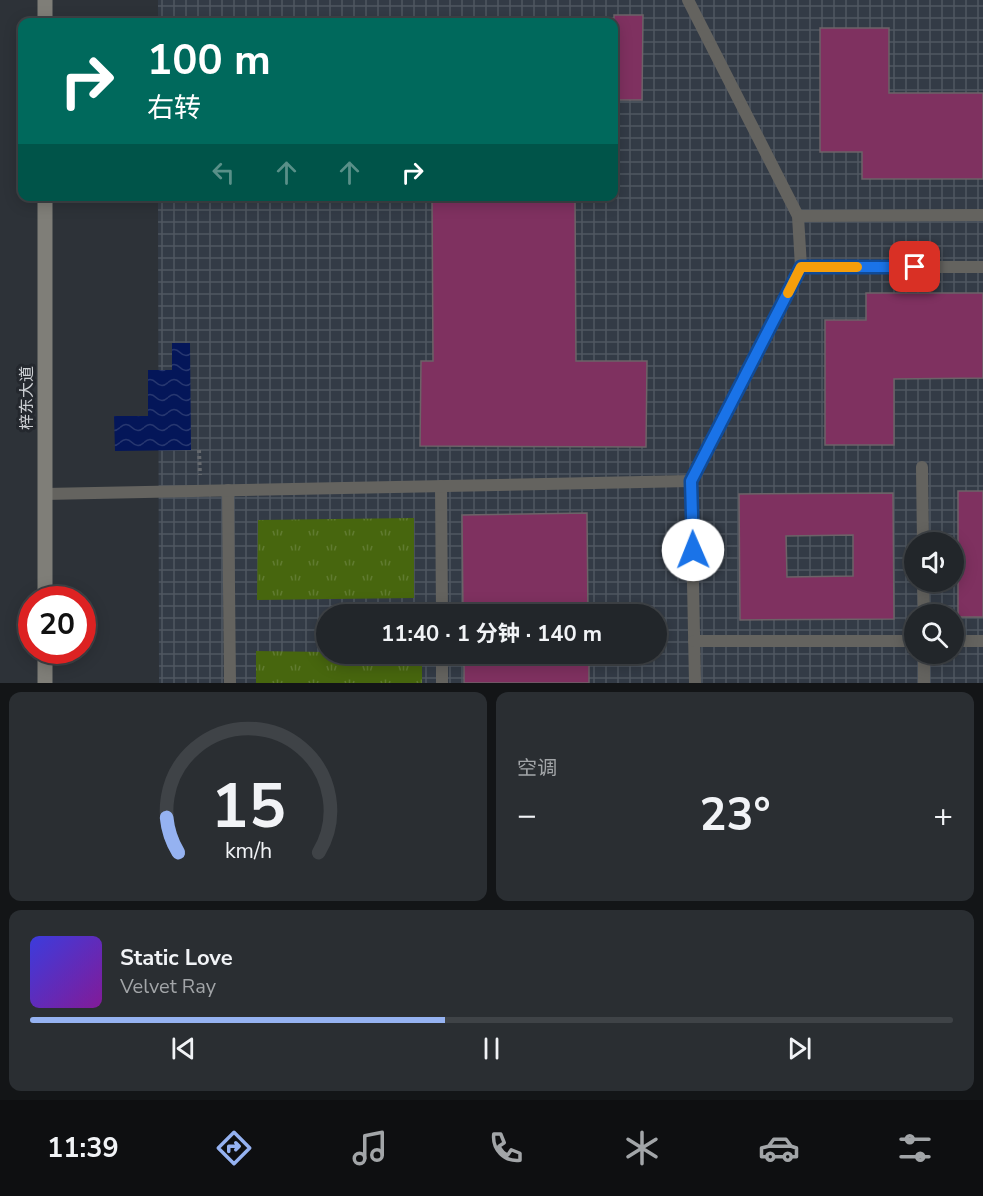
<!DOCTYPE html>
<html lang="zh">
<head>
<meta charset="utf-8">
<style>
	:root { --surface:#22262a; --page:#2a2e32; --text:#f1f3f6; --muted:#a2a5a8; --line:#3f4347; --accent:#95b2f1 }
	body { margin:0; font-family:"Nunito Sans","Noto Sans SC",sans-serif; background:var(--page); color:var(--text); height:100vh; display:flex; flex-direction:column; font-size:22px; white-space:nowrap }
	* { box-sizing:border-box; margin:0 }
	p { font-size:20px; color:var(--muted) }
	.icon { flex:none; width:33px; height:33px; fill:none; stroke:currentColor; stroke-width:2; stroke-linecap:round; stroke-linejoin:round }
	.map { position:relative; height:683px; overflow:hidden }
	.panel { display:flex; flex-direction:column; gap:9px; padding:9px; background:#131517; flex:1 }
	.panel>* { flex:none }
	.top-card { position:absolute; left:18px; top:18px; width:600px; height:183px; border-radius:12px; box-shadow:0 3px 15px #0003,0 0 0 2px var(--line); background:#00695c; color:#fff; overflow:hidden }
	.controls { position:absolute; left:904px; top:532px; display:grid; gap:12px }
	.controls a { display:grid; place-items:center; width:60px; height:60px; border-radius:50%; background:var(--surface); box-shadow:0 3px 15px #0003,0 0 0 2px var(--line); font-size:30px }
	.speed { position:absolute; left:18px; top:586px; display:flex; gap:12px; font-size:30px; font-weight:700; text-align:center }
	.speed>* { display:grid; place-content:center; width:78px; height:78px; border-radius:50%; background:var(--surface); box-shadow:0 3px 15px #0003,0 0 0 2px var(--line); line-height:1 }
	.speed .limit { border:9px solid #d22; background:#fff; color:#111 }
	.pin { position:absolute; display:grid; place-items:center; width:51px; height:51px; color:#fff; margin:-26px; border-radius:12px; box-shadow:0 3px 9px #0006 }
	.me { position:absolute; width:66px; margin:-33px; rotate:359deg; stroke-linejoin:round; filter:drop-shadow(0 0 4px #0008) }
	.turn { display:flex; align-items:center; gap:21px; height:126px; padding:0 30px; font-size:27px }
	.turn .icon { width:78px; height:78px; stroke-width:2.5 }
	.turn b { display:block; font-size:42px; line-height:51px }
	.lanes { display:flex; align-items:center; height:57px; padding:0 30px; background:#0003; justify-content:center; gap:30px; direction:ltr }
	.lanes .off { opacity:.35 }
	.big { font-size:45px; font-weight:700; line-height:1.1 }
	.panel .tile { flex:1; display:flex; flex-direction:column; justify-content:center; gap:9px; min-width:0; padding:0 21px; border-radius:12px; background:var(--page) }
	.panel .dial { align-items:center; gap:0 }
	.dial svg { height:156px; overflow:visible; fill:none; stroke:var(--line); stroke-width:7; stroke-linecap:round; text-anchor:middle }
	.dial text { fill:var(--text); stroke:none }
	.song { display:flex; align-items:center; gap:18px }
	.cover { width:72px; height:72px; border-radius:9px; background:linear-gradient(135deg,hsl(240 70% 55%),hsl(290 70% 35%)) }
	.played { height:6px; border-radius:3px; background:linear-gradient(90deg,var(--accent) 45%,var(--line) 45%) }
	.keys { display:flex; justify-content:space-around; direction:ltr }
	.heat { display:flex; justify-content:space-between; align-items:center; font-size:33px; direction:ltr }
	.panel .tiles { flex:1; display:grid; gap:9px; grid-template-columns:1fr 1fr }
	.tile:last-child { grid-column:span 2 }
	.trip { position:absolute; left:316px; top:604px; width:351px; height:60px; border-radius:30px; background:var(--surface); box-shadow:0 3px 15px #0003,0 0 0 2px var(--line); font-weight:700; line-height:60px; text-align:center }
	.tab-bar { display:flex; height:96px; justify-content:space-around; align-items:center; background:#0e0f11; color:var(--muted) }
	.tab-bar .icon { width:42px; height:42px }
	.tab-bar .active { color:var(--accent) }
	.tab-bar b { font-size:27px; color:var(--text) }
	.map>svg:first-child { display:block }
</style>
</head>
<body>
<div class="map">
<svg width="983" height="683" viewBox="0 0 983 683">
	<defs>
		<pattern id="industrial-grid" width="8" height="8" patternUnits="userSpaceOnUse" patternTransform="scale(1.5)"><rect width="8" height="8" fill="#333b46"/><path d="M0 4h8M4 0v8" fill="none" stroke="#4f5660"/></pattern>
		<pattern id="grass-tufts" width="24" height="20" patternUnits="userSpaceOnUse" patternTransform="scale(1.5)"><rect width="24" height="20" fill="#47660e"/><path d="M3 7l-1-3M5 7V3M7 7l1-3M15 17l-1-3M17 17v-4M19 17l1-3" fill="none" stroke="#607b30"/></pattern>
		<pattern id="water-waves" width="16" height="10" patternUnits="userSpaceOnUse" patternTransform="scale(1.5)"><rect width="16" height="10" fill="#041659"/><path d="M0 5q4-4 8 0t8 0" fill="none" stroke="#273770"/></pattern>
	</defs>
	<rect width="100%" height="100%" fill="#2d3238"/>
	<path fill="url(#industrial-grid)" fill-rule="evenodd" d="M 158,0 L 983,0 L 983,683 L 159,683 L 158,197 L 614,196 L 614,22 L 158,22 ZM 915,543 L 954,543 L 954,582 L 915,582 ZM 327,615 L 657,615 L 657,654 L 327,654 ZM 915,615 L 954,615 L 954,654 L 915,654 Z"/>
	<g fill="url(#grass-tufts)">
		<polygon points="414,518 414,598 257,600 258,520"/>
		<polygon points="256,651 327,652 327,654 422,654 422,683 256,683"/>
	</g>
	<polygon fill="url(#water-waves)" points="172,343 190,343 191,450 115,451 114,416 148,416 148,370 172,370"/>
	<g fill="#7f3160" stroke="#6c6368" stroke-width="1.5" fill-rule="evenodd">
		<polygon points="614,15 643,15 642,100 614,100"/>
		<polygon points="820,28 889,28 889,93 983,93 983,179 862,179 862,152 820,152"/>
		<polygon points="432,196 575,196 576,361 647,361 646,447 420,446 421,361 433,361"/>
		<polygon points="866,293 983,293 983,378 894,379 894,445 825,445 825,320 866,320"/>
		<rect x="958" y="491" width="25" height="126"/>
		<path d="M 893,493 L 894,619 L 740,620 L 739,494 ZM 853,535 L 853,576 L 787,577 L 786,536 Z"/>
		<polygon points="587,513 588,615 463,615 462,515"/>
		<rect x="464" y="654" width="125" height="29"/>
	</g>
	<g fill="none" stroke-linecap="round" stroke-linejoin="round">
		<polyline stroke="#64686d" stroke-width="4" stroke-dasharray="3 3" stroke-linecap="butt" points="199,450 200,475"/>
		<g stroke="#64635f" stroke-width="12">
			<polyline points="688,0 798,216 801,267 691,481 695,683"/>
			<polyline points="798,216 983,215"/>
			<polyline points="801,267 983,267"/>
			<polyline points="922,467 923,543"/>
			<polyline points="441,486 442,615"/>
			<polyline points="228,490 230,683"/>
			<polyline points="45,494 691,481"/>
			<polyline points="923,582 924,615"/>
			<polyline points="694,641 915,641"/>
			<polyline points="954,641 983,641"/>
			<polyline points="442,654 442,683"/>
			<polyline points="924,654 924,683"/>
		</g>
		<g stroke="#7f7e78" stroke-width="15">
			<polyline points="45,22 45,0"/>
			<polyline points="45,600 45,196"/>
			<polyline points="45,683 45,651"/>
		</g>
	</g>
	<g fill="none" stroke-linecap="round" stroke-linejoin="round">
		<g stroke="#114b97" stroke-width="15">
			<polyline id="route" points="693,550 691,481 801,267 915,267"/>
		</g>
		<use href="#route" stroke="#1a73e8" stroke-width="10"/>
		<polyline stroke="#f59e0b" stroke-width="10" points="788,293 801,267 857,267"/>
	</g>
	<g text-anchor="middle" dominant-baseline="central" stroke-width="6" stroke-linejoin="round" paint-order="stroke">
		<g font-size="16" fill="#ced1d5" stroke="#24282e">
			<text transform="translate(27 398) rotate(-90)">梓东大道</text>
		</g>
	</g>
</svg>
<div class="controls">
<a><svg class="icon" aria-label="sound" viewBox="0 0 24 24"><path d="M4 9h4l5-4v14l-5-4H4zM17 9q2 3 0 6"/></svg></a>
<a><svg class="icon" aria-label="search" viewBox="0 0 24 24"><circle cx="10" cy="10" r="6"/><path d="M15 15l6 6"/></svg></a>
</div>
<div class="speed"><div class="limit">20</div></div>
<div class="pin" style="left:915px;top:267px;background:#d93025"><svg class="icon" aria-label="arrive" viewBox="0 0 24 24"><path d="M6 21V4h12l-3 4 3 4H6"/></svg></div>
<svg class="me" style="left:693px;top:550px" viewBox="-20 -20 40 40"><circle r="19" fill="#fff"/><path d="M0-13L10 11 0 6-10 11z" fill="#1a73e8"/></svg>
<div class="trip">11:40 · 1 分钟 · 140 m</div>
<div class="top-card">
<div class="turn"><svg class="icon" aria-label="right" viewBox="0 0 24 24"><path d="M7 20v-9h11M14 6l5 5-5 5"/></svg><div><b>100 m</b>右转</div></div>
<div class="lanes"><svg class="icon off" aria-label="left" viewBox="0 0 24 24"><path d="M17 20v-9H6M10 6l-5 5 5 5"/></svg><svg class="icon off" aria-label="ahead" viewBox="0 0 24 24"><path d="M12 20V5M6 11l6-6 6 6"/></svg><svg class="icon off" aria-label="ahead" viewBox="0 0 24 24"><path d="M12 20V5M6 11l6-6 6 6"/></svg><svg class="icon" aria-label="right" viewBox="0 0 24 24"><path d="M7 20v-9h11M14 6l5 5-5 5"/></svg></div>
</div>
</div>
<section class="panel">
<div class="tiles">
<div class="tile dial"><svg viewBox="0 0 100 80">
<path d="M14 69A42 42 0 1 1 86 69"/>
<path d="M14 69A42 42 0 0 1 8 51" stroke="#95b2f1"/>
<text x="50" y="56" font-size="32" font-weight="700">15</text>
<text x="50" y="72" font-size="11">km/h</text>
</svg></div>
<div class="tile"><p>空调</p>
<div class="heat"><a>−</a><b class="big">23°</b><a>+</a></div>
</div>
<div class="tile">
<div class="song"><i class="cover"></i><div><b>Static Love</b><p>Velvet Ray</p></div></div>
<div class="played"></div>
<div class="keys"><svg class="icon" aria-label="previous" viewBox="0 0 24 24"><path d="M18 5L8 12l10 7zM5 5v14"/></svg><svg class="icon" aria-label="pause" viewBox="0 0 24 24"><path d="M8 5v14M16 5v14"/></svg><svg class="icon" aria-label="next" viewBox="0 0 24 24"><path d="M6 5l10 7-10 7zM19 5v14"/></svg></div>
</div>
</div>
</section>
<nav class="tab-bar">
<b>11:39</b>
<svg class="icon active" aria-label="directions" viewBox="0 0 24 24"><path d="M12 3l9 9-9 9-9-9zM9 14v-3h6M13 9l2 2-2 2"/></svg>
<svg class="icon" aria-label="music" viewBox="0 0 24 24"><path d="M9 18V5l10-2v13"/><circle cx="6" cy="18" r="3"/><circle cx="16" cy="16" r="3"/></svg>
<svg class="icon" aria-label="phone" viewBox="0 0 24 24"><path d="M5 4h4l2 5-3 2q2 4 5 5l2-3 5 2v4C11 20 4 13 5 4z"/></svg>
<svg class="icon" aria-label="climate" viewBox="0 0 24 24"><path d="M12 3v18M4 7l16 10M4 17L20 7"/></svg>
<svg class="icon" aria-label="car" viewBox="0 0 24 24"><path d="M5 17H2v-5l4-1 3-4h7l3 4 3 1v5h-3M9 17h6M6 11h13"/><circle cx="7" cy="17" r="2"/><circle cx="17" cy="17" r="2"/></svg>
<svg class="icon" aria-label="filters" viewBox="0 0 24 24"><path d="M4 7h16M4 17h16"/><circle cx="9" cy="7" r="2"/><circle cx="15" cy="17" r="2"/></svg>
</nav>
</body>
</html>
